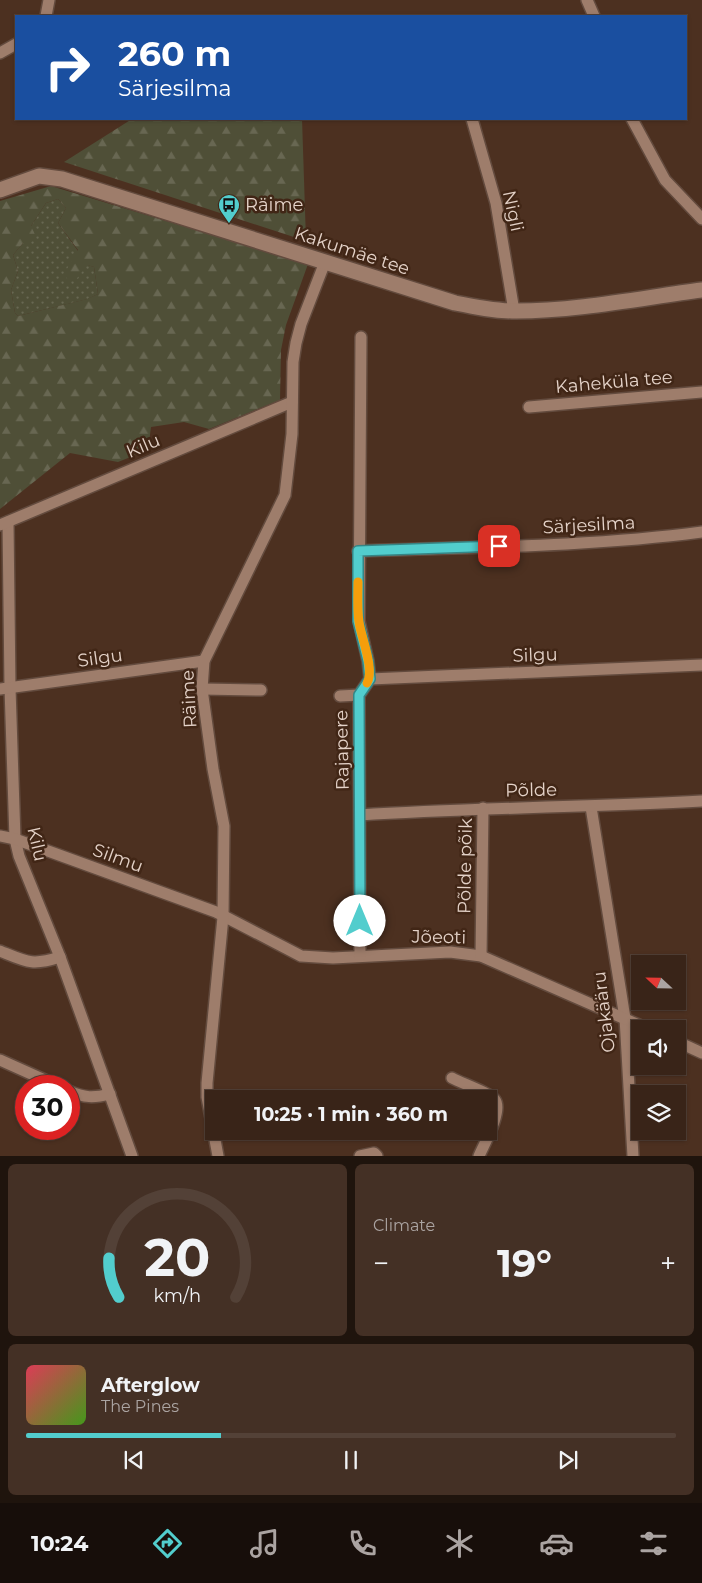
<!DOCTYPE html>
<html lang="en">
<head>
<meta charset="utf-8">
<style>
	:root { --surface:#392418; --page:#443025; --text:#f1f3f6; --muted:#aba4a2; --line:#534137; --accent:#52cdcd }
	body { margin:0; font-family:Montserrat,sans-serif; background:var(--page); color:var(--text); height:100vh; display:flex; flex-direction:column; font-size:19px; white-space:nowrap }
	* { box-sizing:border-box; margin:0 }
	p { font-size:16px; color:var(--muted) }
	.icon { flex:none; width:28px; height:28px; fill:none; stroke:currentColor; stroke-width:2; stroke-linecap:round; stroke-linejoin:round }
	.map { position:relative; height:1156px; overflow:hidden }
	.details { display:flex; flex-direction:column; gap:8px; padding:8px; background:#1f140d; flex:1 }
	.details>* { flex:none }
	.top-card { position:absolute; left:15px; top:15px; width:672px; height:105px; border-radius:0px; box-shadow:0 1px 4px #0004,0 0 0 1px var(--line); background:#1a4fa0; color:#fff; overflow:hidden }
	.needle { width:32px; rotate:292deg }
	.controls { position:absolute; left:631px; top:955px; display:grid; gap:10px }
	.controls a { display:grid; place-items:center; width:55px; height:55px; border-radius:0px; background:var(--surface); box-shadow:0 1px 4px #0004,0 0 0 1px var(--line); font-size:25px }
	.speed { position:absolute; left:15px; top:1075px; display:flex; gap:10px; font-size:25px; font-weight:700; text-align:center }
	.speed>* { display:grid; place-content:center; width:65px; height:65px; border-radius:50%; background:var(--surface); box-shadow:0 1px 4px #0004,0 0 0 1px var(--line); line-height:1 }
	.speed .limit { border:8px solid #d22; background:#fff; color:#111 }
	.pin { position:absolute; display:grid; place-items:center; width:42px; height:42px; color:#fff; margin:-21px; border-radius:10px; box-shadow:0 2px 8px #0006 }
	.me { position:absolute; width:55px; margin:-28px; rotate:0deg; stroke-linejoin:round; filter:drop-shadow(0 0 4px #0008) }
	.turn { display:flex; align-items:center; gap:18px; height:105px; padding:0 20px; font-size:22px }
	.turn .icon { width:65px; height:65px; stroke-width:2.5 }
	.turn b { display:block; font-size:35px; line-height:42px }
	.big { font-size:38px; font-weight:700; line-height:1.1 }
	.details .tile { flex:1; display:flex; flex-direction:column; justify-content:center; gap:8px; min-width:0; padding:0 18px; border-radius:8px; background:var(--page) }
	.details .dial { align-items:center; gap:0 }
	.dial svg { height:130px; overflow:visible; fill:none; stroke:var(--line); stroke-width:7; stroke-linecap:round; text-anchor:middle }
	.dial text { fill:var(--text); stroke:none }
	.song { display:flex; align-items:center; gap:15px }
	.cover { width:60px; height:60px; border-radius:8px; background:linear-gradient(135deg,hsl(350 70% 55%),hsl(100 70% 35%)) }
	.played { height:5px; border-radius:2px; background:linear-gradient(90deg,var(--accent) 30%,var(--line) 30%) }
	.keys { display:flex; justify-content:space-around; direction:ltr }
	.heat { display:flex; justify-content:space-between; align-items:center; font-size:28px; direction:ltr }
	.details .tiles { flex:1; display:grid; gap:8px; grid-template-columns:1fr 1fr }
	.tile:last-child { grid-column:span 2 }
	.trip { position:absolute; left:205px; top:1090px; width:292px; height:50px; border-radius:0px; background:var(--surface); box-shadow:0 1px 4px #0004,0 0 0 1px var(--line); font-weight:700; line-height:50px; text-align:center }
	.dock { display:flex; height:80px; justify-content:space-around; align-items:center; background:#170e0a; color:var(--muted) }
	.dock .icon { width:35px; height:35px }
	.dock .selected { color:var(--accent) }
	.dock b { font-size:22px; color:var(--text) }
	.map>svg:first-child { display:block }
</style>
</head>
<body>
<div class="map">
<svg width="702" height="1156" viewBox="0 0 702 1156">
	<defs>
		<pattern id="grass-dots" width="8" height="8" patternUnits="userSpaceOnUse" patternTransform="scale(1.25)"><rect width="8" height="8" fill="#4f4f37"/><path d="M2 2h.1M6 6h.1" fill="none" stroke="#686752" stroke-width="1.8" stroke-linecap="round"/></pattern>
		<pattern id="forest-firs" width="22" height="20" patternUnits="userSpaceOnUse" patternTransform="scale(1.25)"><rect width="22" height="20" fill="#4f4f37"/><path d="M5 1l3.5 6h-7zM16 11l3.5 6h-7z" fill="#686752"/></pattern>
	</defs>
	<rect width="100%" height="100%" fill="#4c3020"/>
	<polygon fill="url(#grass-dots)" points="58,199 66,208 58,223 88,265 94,267 98,294 88,299 18,316 15,313 11,290 18,271 13,255 23,243 30,243 31,226 46,203"/>
	<g fill="url(#forest-firs)" fill-rule="evenodd">
		<polygon points="132,119 302,119 306,241 64,162"/>
		<path d="M 51,186 L 308,264 L 286,325 L 281,350 L 280,400 L 209,429 L 184,422 L 151,427 L 148,450 L 118,462 L 70,453 L 0,509 L 0,201 ZM 58,199 L 66,208 L 58,223 L 78,250 L 64,274 L 68,280 L 75,281 L 87,265 L 94,267 L 98,294 L 87,299 L 18,316 L 15,313 L 11,290 L 18,271 L 13,255 L 23,243 L 30,243 L 36,237 L 31,226 L 46,203 Z"/>
	</g>
	<g fill="none" stroke-linecap="round" stroke-linejoin="round">
		<g stroke="#634b3e" stroke-width="14">
			<g id="minor">
				<polyline points="587,0 594,16"/>
				<polyline points="46,16 49,0"/>
				<polyline points="0,53 16,44"/>
				<polyline points="472,119 496,203 514,311"/>
				<polyline points="632,119 665,180 702,219"/>
				<polyline points="529,407 702,392"/>
				<polyline points="8,522 10,688 15,839 19,856 60,957 132,1156"/>
				<polyline points="0,525 292,402"/>
				<path d="M 358,551 C 473,547 588,547 702,532"/>
				<polyline points="370,679 702,665"/>
				<polyline points="0,689 204,661"/>
				<polyline points="202,689 261,690"/>
				<polyline points="340,696 359,695"/>
				<polyline points="591,807 625,1018 633,1156"/>
				<path d="M 360,815 C 474,808 588,807 702,801"/>
				<polyline points="0,836 15,839 216,912 301,956 333,958 450,952 481,956 648,1029"/>
				<path d="M 0,951 C 27,962 32,966 60,957"/>
				<polyline points="360,956 359,695 370,679 368,661 359,621 361,337"/>
				<polyline points="481,956 483,808"/>
				<polyline points="678,1042 702,1053"/>
				<polyline points="0,1060 58,1086"/>
				<path d="M 452,1078 C 461,1083 490,1093 495,1100 C 503,1111 484,1144 479,1156"/>
				<path d="M 69,1091 C 84,1098 94,1098 110,1094"/>
				<polyline points="218,1156 207,1097 207,1083 223,917 224,826 213,769 202,689 204,661 285,495 292,434 293,362 296,343 301,324 325,262"/>
				<polyline points="360,1156 374,1153 377,1156"/>
			</g>
		</g>
		<g stroke="#634b3e" stroke-width="18">
			<path id="tertiary" d="M 0,190 L 39,176 L 62,179 L 455,303 C 475,307 495,311 516,311 C 577,311 641,298 702,290"/>
		</g>
		<use href="#minor" stroke="#9e7d6b" stroke-width="11"/>
		<use href="#tertiary" stroke="#9e7d6b" stroke-width="15"/>
	</g>
	<g fill="none" stroke-linecap="round" stroke-linejoin="round">
		<g stroke="#358585" stroke-width="12">
			<polyline id="route" points="360,921 359,695 370,679 368,661 358,621 358,551 499,546"/>
		</g>
		<use href="#route" stroke="#52cdcd" stroke-width="9"/>
		<path stroke="#f59e0b" stroke-width="9" d="M 358,582 C 358,595 357,609 359,622 C 361,637 375,670 367,683"/>
	</g>
	<defs>
		<g id="bus-pin" transform="scale(1.125)"><path d="M0 17L-7.5 6A9.5 9.5 0 1 1 7.5 6Z" fill="#52cdcd" stroke="#412616"/><path d="M-5-6H5V4H4V6H2V4H-2V6H-4V4H-5ZM-3.5-4V0h7V-4ZM-3.5 1.2v1.5H-2V1.2ZM2 1.2v1.5H3.5V1.2Z" fill="#111"/></g>
	</defs>
	<g fill-rule="evenodd">
		<use href="#bus-pin" x="229" y="205"/>
	</g>
	<g text-anchor="middle" dominant-baseline="central" stroke-width="5" stroke-linejoin="round" paint-order="stroke">
		<g font-size="18" fill="#e4d2c8" stroke="#412616" text-anchor="start">
			<text x="245" y="205">Räime</text>
		</g>
		<g font-size="18" fill="#e4d2c8" stroke="#412616">
			<text transform="translate(513 211) rotate(78)">Nigli</text>
			<text transform="translate(352 251) rotate(18)">Kakumäe tee</text>
			<text transform="translate(614 382) rotate(-5)">Kaheküla tee</text>
			<text transform="translate(143 446) rotate(-23)">Kilu</text>
			<text transform="translate(589 525) rotate(-3)">Särjesilma</text>
			<text transform="translate(535 655) rotate(-2)">Silgu</text>
			<text transform="translate(100 658) rotate(-8)">Silgu</text>
			<text transform="translate(189 699) rotate(-93)">Räime</text>
			<text transform="translate(342 750) rotate(-91)">Rajapere</text>
			<text transform="translate(531 790) rotate(-1)">Põlde</text>
			<text transform="translate(37 844) rotate(77)">Kilu</text>
			<text transform="translate(118 858) rotate(20)">Silmu</text>
			<text transform="translate(465 866) rotate(-89)">Põlde põik</text>
			<text transform="translate(439 937) rotate(1)">Jõeoti</text>
			<text transform="translate(604 1012) rotate(-97)">Ojakääru</text>
		</g>
	</g>
</svg>
<div class="controls">
<a><svg class="needle" viewBox="-14 -14 28 28"><path d="M0-13l5 13h-10z" fill="#e53935"/><path d="M0 13l5-13h-10z" fill="#aba4a2"/></svg></a>
<a><svg class="icon" aria-label="sound" viewBox="0 0 24 24"><path d="M4 9h4l5-4v14l-5-4H4zM17 9q2 3 0 6"/></svg></a>
<a><svg class="icon" aria-label="layers" viewBox="0 0 24 24"><path d="M12 4l9 5-9 5-9-5zM3 14l9 5 9-5"/></svg></a>
</div>
<div class="speed"><div class="limit">30</div></div>
<div class="pin" style="left:499px;top:546px;background:#d93025"><svg class="icon" aria-label="arrive" viewBox="0 0 24 24"><path d="M6 21V4h12l-3 4 3 4H6"/></svg></div>
<svg class="me" style="left:360px;top:921px" viewBox="-20 -20 40 40"><circle r="19" fill="#fff"/><path d="M0-13L10 11 0 6-10 11z" fill="#52cdcd"/></svg>
<div class="trip">10:25 · 1 min · 360 m</div>
<div class="top-card">
<div class="turn"><svg class="icon" aria-label="right" viewBox="0 0 24 24"><path d="M7 20v-9h11M14 6l5 5-5 5"/></svg><div><b>260 m</b>Särjesilma</div></div>
</div>
</div>
<section class="details">
<div class="tiles">
<div class="tile dial"><svg viewBox="0 0 100 80">
<path d="M14 69A42 42 0 1 1 86 69"/>
<path d="M14 69A42 42 0 0 1 8 45" stroke="#52cdcd"/>
<text x="50" y="56" font-size="32" font-weight="700">20</text>
<text x="50" y="72" font-size="11">km/h</text>
</svg></div>
<div class="tile"><p>Climate</p>
<div class="heat"><a>−</a><b class="big">19°</b><a>+</a></div>
</div>
<div class="tile">
<div class="song"><i class="cover"></i><div><b>Afterglow</b><p>The Pines</p></div></div>
<div class="played"></div>
<div class="keys"><svg class="icon" aria-label="previous" viewBox="0 0 24 24"><path d="M18 5L8 12l10 7zM5 5v14"/></svg><svg class="icon" aria-label="pause" viewBox="0 0 24 24"><path d="M8 5v14M16 5v14"/></svg><svg class="icon" aria-label="next" viewBox="0 0 24 24"><path d="M6 5l10 7-10 7zM19 5v14"/></svg></div>
</div>
</div>
</section>
<nav class="dock">
<b>10:24</b>
<svg class="icon selected" aria-label="directions" viewBox="0 0 24 24"><path d="M12 3l9 9-9 9-9-9zM9 14v-3h6M13 9l2 2-2 2"/></svg>
<svg class="icon" aria-label="music" viewBox="0 0 24 24"><path d="M9 18V5l10-2v13"/><circle cx="6" cy="18" r="3"/><circle cx="16" cy="16" r="3"/></svg>
<svg class="icon" aria-label="phone" viewBox="0 0 24 24"><path d="M5 4h4l2 5-3 2q2 4 5 5l2-3 5 2v4C11 20 4 13 5 4z"/></svg>
<svg class="icon" aria-label="climate" viewBox="0 0 24 24"><path d="M12 3v18M4 7l16 10M4 17L20 7"/></svg>
<svg class="icon" aria-label="car" viewBox="0 0 24 24"><path d="M5 17H2v-5l4-1 3-4h7l3 4 3 1v5h-3M9 17h6M6 11h13"/><circle cx="7" cy="17" r="2"/><circle cx="17" cy="17" r="2"/></svg>
<svg class="icon" aria-label="filters" viewBox="0 0 24 24"><path d="M4 7h16M4 17h16"/><circle cx="9" cy="7" r="2"/><circle cx="15" cy="17" r="2"/></svg>
</nav>
</body>
</html>
